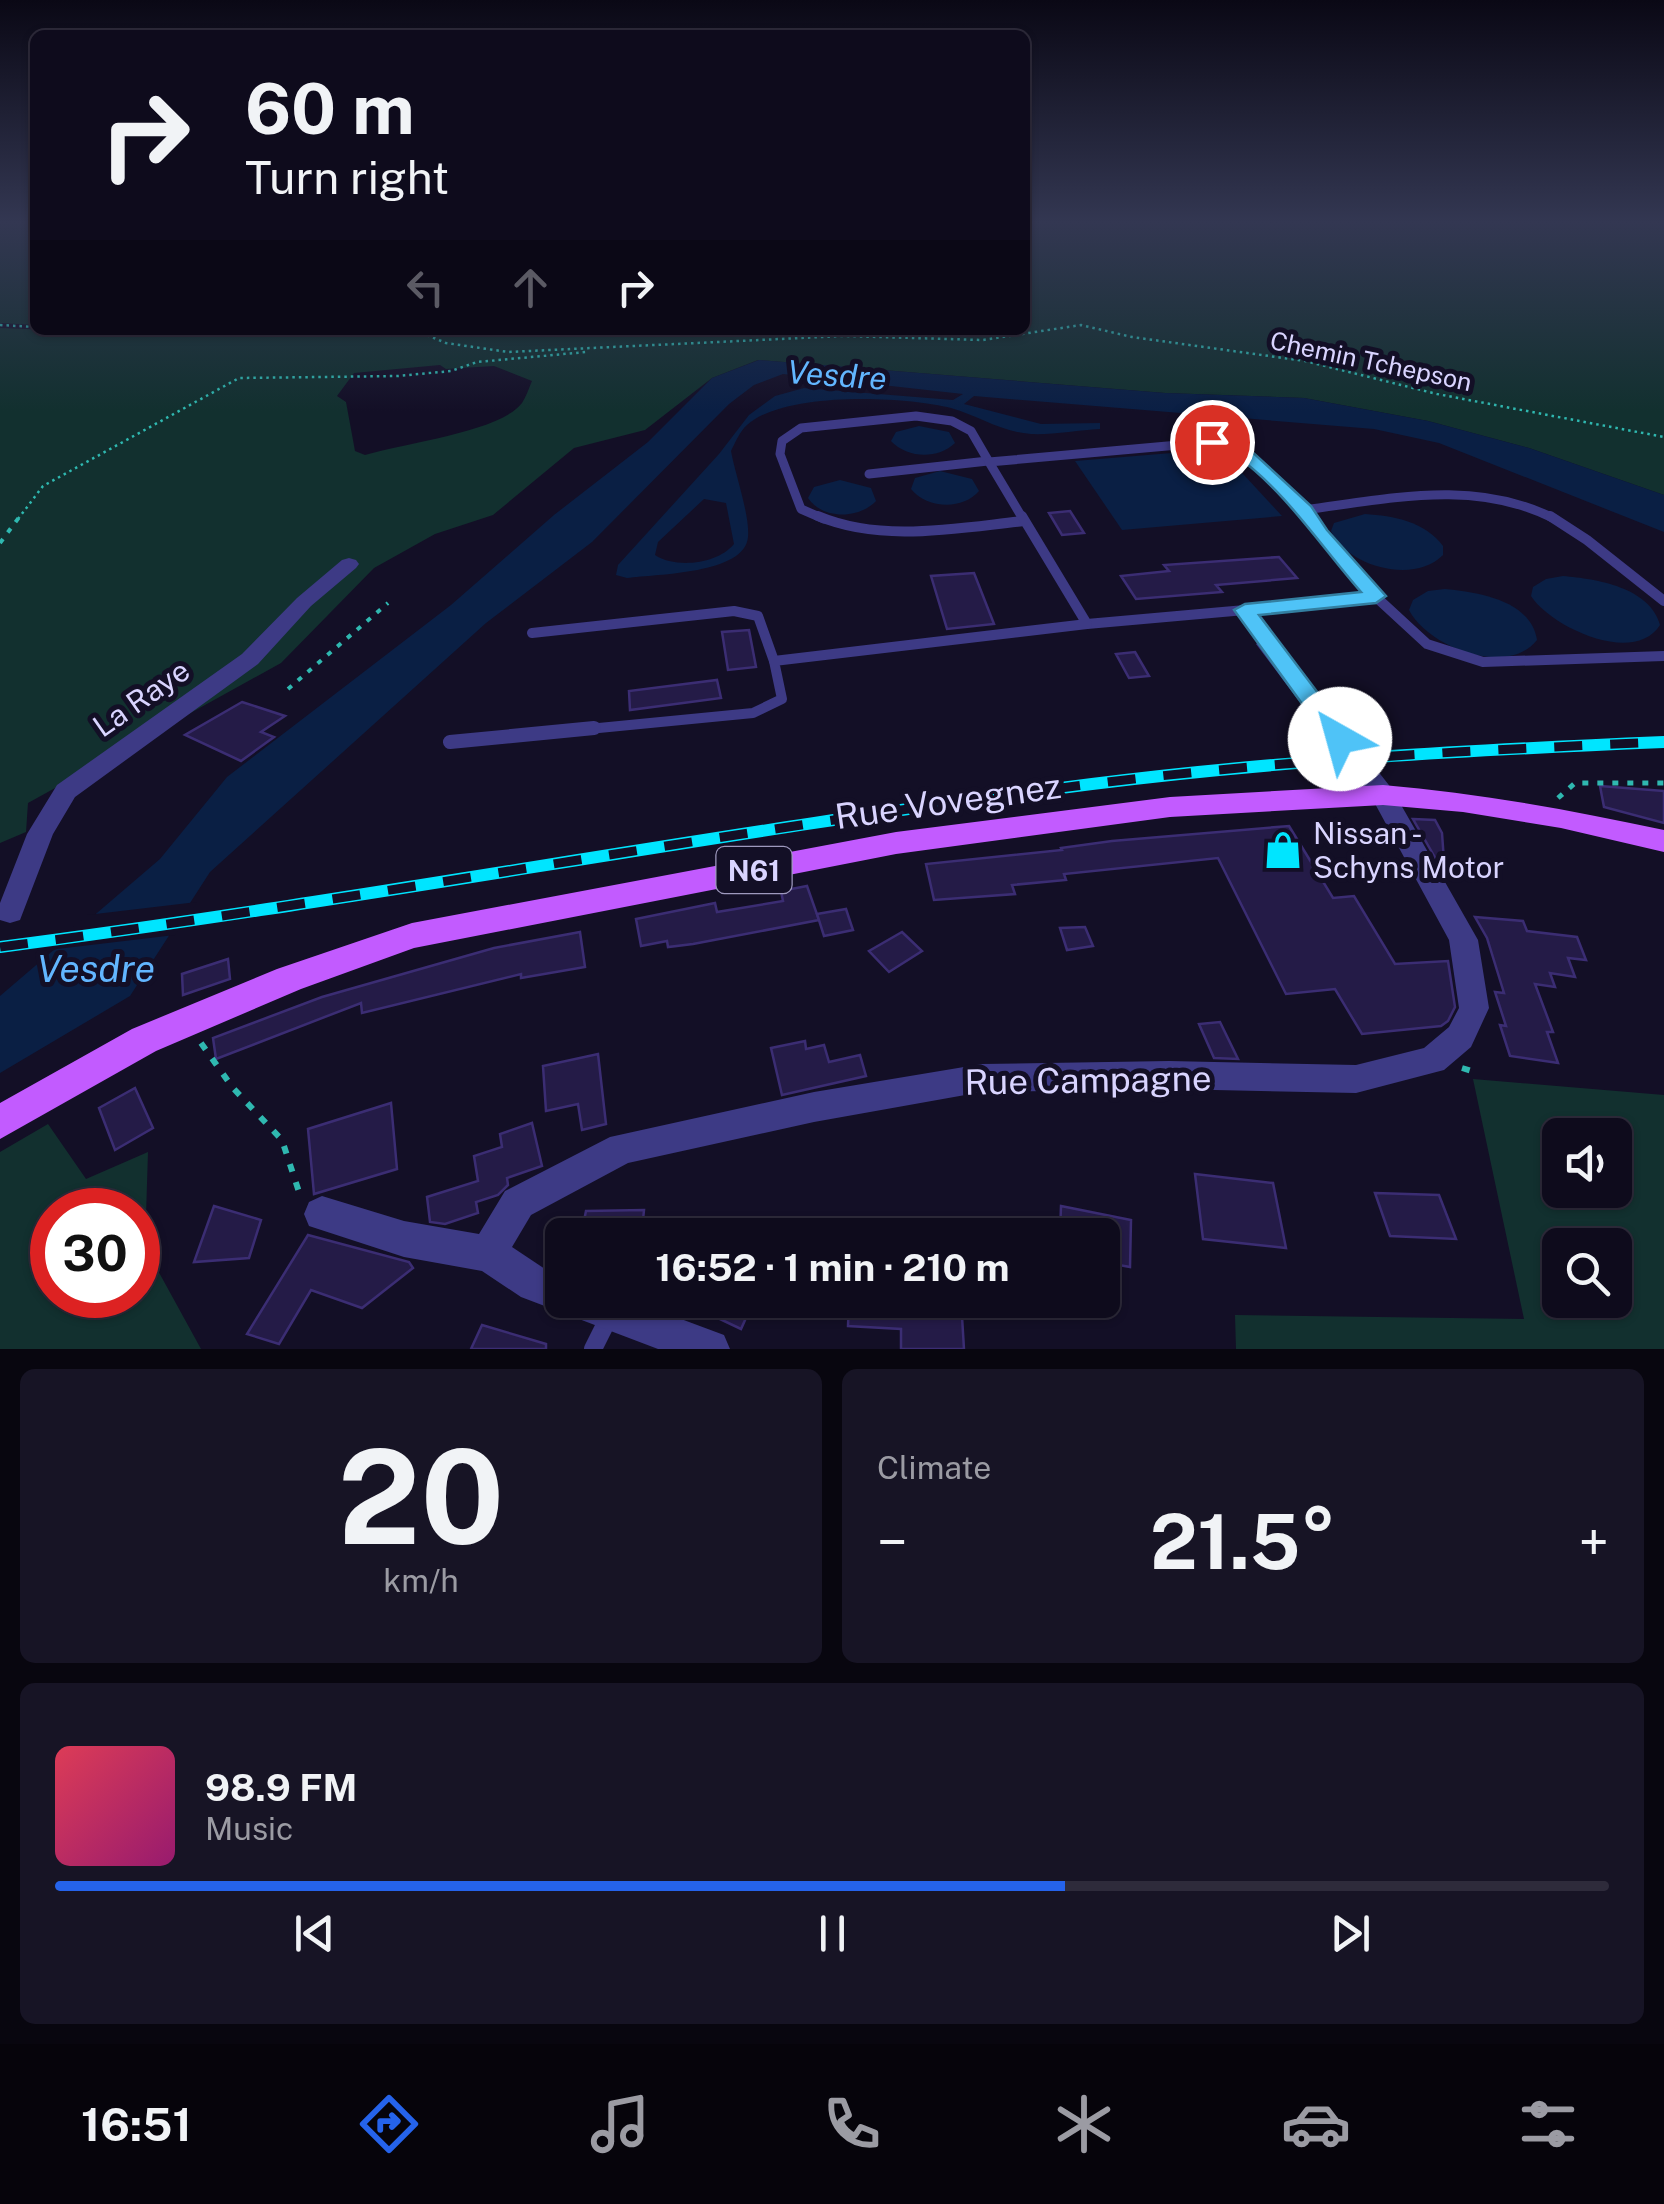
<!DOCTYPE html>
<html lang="en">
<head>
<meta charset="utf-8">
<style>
	:root { --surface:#0e0b1c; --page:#171425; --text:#f1f3f6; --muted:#9b9ba3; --line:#2e2b3b; --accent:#2563eb }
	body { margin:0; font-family:"Public Sans",sans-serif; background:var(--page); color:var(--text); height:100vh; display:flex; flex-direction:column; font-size:38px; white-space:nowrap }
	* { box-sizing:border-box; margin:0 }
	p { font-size:32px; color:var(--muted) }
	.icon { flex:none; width:55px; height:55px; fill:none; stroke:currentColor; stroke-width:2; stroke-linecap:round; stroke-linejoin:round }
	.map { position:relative; height:1349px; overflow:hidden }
	.details { display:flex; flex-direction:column; gap:20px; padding:20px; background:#08060f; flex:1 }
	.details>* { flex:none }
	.top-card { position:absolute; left:30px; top:30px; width:1000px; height:305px; border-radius:15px; box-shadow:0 2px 8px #0004,0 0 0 2px var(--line); background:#0e0b1c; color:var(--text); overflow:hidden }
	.fabs { position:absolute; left:1542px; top:1118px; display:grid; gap:20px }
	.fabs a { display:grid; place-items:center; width:90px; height:90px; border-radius:15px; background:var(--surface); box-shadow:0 2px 8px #0004,0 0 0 2px var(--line); font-size:50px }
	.speed { position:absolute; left:30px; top:1188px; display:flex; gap:20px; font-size:50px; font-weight:700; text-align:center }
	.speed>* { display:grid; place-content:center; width:130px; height:130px; border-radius:50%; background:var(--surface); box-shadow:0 2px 8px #0004,0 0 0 2px var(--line); line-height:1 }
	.speed .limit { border:15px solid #d22; background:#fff; color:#111 }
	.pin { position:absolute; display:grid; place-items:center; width:85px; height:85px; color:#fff; margin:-42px; border:5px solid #fff; border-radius:50%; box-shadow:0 2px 10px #0007 }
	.me { position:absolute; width:110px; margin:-55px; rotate:322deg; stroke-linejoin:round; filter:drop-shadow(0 0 8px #0008) }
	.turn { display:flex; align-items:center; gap:35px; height:210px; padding:0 50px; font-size:45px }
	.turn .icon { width:130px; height:130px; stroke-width:2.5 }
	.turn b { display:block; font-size:70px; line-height:85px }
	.lanes { display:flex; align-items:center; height:95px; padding:0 50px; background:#0003; justify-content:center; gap:50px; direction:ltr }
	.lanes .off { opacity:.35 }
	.big { font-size:75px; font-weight:700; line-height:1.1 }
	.details .widget { flex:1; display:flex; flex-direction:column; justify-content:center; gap:15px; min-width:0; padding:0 35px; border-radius:15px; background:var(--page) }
	.details .dial { align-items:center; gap:0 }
	.dial b { font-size:130px; line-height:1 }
	.song { display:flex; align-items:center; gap:30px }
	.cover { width:120px; height:120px; border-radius:15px; background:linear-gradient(135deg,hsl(350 70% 55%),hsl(320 70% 35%)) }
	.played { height:10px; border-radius:5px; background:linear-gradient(90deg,var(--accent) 65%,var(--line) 65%) }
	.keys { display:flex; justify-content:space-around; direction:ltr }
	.heat { display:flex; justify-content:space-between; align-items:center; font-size:55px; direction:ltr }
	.details .tiles { flex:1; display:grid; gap:20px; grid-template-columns:1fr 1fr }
	.widget:last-child { grid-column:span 2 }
	.trip { position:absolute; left:545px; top:1218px; width:575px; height:100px; border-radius:15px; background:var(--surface); box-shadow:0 2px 8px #0004,0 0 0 2px var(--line); font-weight:700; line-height:100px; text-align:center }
	.tab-bar { display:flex; height:160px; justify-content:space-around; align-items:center; background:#06040b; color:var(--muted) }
	.tab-bar .icon { width:70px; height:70px }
	.tab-bar .on { color:var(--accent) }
	.tab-bar b { font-size:45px; color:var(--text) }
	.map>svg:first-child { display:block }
</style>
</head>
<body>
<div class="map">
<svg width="1664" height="1349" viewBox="0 0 1664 1349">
	<rect width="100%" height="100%" fill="#130f26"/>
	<g fill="#12302f" fill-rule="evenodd">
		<polygon points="0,223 35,223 35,325 0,323"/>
		<path d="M 1025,223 L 1664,223 L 1664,495 L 1529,448 L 1428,421 L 1304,398 L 1165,393 L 758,360 L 712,378 L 645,430 L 574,448 L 493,515 L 435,534 L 374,568 L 281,663 L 28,803 L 26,832 L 0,843 L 0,328 L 79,331 L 1025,330 ZM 440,365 L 446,369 L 494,366 L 532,381 C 529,388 526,397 522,403 C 500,432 403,443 365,455 L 355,451 L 346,402 L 337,396 L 354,373 Z"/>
		<path d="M 1473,1079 L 1664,1095 L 1664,1349 L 1236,1349 L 1235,1315 L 1524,1319 ZM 1560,1135 L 1615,1135 L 1615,1190 L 1560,1190 ZM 1560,1245 L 1615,1245 L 1615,1300 L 1560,1300 Z"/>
		<path d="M 48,1124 L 86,1179 L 148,1152 L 145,1247 L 201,1349 L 0,1349 L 0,1152 ZM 52,1210 L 138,1210 L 138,1295 L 52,1295 Z"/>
	</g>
	<g fill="#0a1f44" fill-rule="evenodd">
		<path d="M 759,360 L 1165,393 L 1304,398 L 1428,421 L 1529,448 L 1664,495 L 1664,532 L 1439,443 L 1374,429 L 974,396 L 964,404 L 1041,424 L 1100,423 L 1100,429 C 1078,430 1053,435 1031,434 C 1001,432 979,416 951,408 C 904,396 785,391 747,425 C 740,431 735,443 731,451 C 735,474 750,515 748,537 C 745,574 657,574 627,578 L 616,575 L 618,565 L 719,454 L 749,415 L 775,396 L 804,388 L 953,400 L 963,394 L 783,374 L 754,385 L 729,404 L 592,542 L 486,623 L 210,872 L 130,996 L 0,1073 L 0,996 L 160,859 L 227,777 L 451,605 L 554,515 L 648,442 L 712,378 ZM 704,499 L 726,503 L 734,544 C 718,564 676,569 655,555 L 658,542 Z"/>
		<path d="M 919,426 L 949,432 L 955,443 C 937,460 907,458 891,441 L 896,432 Z"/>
		<polygon points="1220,449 1282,516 1122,530 1075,461"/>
		<path d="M 940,471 L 972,479 L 979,491 C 962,511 926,508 911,489 L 915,478 Z"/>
		<path d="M 840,480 L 871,488 L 876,501 C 859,519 823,520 808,498 L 814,487 Z"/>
		<path d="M 1365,514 C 1394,516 1424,521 1443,546 L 1443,555 C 1414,585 1346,566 1331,531 L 1334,523 Z"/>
		<path d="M 1563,576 C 1597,579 1649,587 1660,625 C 1634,666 1551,627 1531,596 L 1533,587 L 1546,579 Z"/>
		<path d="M 1445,589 C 1477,592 1531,600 1537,640 C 1507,678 1428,647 1409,610 L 1413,600 L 1428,591 Z"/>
	</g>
	<polygon fill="#130f26" points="197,902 175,935 57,949 40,955 87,915"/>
	<g fill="#241b47" stroke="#3b2d73" stroke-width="2.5">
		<polygon points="1070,511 1084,533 1062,535 1049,513"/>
		<polygon points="1279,557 1297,578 1216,585 1222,592 1136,599 1121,576 1169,571 1164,565"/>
		<polygon points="974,573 994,624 947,629 931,576"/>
		<polygon points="749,630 756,667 728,670 722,632"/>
		<polygon points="1135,652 1149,676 1129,678 1116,654"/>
		<polygon points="717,680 721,698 630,710 629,691"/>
		<polygon points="242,702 285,716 261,732 274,737 241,761 185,735"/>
		<polygon points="1600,786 1664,791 1664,823 1604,807"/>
		<polygon points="1413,819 1435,820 1442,833 1445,875"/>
		<polygon points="1289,826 1333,898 1354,896 1395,964 1448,961 1455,1007 1448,1021 1441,1026 1362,1034 1335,989 1286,994 1218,858 1064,874 1066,880 1012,885 1015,894 934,900 926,864 1062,850 1061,848 1112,841"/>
		<polygon points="807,886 819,920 693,944 668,947 667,941 641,946 636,919 715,903 717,912 783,901 781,891"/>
		<polygon points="846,909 853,930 824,936 817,914"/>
		<polygon points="1475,917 1523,921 1527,931 1577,937 1586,960 1568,958 1575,977 1550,973 1555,987 1535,984 1553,1032 1547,1032 1558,1063 1510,1056 1500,1025 1506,1026 1495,992 1504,993 1487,938"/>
		<polygon points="1085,927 1093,946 1067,950 1060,928"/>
		<polygon points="580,932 585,967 521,978 521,974 362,1013 361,1003 216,1059 213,1038 322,997 494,948"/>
		<polygon points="902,932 922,951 889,972 869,951"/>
		<polygon points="228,959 230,979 183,995 182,974"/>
		<polygon points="1220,1022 1238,1059 1214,1058 1199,1024"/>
		<polygon points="805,1041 806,1049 824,1045 829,1062 860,1055 866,1076 782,1095 771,1048"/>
		<polygon points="598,1054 606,1124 582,1130 578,1104 546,1111 543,1066"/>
		<polygon points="135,1088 153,1128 115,1150 99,1108"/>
		<polygon points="391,1103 397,1169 314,1194 308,1129"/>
		<polygon points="532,1123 542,1166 507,1178 508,1185 498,1195 476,1202 478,1213 445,1224 430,1222 427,1197 478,1181 474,1156 502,1147 500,1134"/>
		<polygon points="1195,1174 1273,1183 1286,1248 1203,1239"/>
		<polygon points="1375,1193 1439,1195 1456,1239 1390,1236"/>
		<polygon points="214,1206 261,1220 249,1258 194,1262"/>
		<polygon points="1061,1206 1131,1220 1130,1267 1102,1262 1102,1235 1060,1235"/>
		<polygon points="644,1210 642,1230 635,1230 634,1235 581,1235 586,1211"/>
		<polygon points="308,1235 409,1262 413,1268 362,1308 311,1290 279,1344 247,1334"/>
		<polygon points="680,1300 754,1300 741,1329"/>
		<polygon points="849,1300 961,1300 964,1349 901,1349 901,1329 848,1326"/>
		<polygon points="482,1325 546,1344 546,1349 471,1349"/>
	</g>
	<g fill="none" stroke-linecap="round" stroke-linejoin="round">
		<polyline stroke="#312d47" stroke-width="28" stroke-dasharray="28 14" stroke-linecap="butt" points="1341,739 1361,767"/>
		<g stroke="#2fb8b0" stroke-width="2.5" stroke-dasharray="2.5 4" stroke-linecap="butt">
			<polyline points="0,325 35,327"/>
			<polyline points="415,330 446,343 508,352 843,336 983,340 1081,325 1132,337 1305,361 1437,394 1664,437"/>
			<polyline points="18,519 43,486 239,378 398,376 451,371 477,362 586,352"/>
		</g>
		<g stroke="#2fb8b0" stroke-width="4" stroke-dasharray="5 8" stroke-linecap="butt">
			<polyline points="0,543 20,516"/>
			<polyline points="288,689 388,603"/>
		</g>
		<polyline stroke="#2fb8b0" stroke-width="5" stroke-dasharray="6 9" stroke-linecap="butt" points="1558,798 1575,783 1664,783"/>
		<g stroke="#2fb8b0" stroke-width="6" stroke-dasharray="8 11" stroke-linecap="butt">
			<polyline points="201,1043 233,1088 282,1140 300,1195"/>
			<polyline points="1462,1068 1472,1071"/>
		</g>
		<g stroke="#3d3a85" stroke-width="9">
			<polyline points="869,474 988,461"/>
			<path d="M 1304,510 C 1389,499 1475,478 1555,519"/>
			<polyline points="824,519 801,509 780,454 782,441 801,428 916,416 952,421 971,431 989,462"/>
			<polyline points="1023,519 989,462 1212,442 1240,450 1309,519"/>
		</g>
		<g stroke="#3d3a85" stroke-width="10">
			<path d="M 818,516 C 882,543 957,528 1024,521"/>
			<polyline points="1022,516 1087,624 1245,610"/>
			<polyline points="1308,516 1376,597"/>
			<polyline points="1550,516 1587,540 1664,601"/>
			<polyline points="532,633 734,611 758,616 774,661"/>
			<polyline points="1267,644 1245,610 1376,597 1427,644 1483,662 1664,656"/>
			<polyline points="568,731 753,713 782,699 774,661 1087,624"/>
		</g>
		<polyline stroke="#3d3a85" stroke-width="14" points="450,742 594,728"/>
		<polyline stroke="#3d3a85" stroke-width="18" points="593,1349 609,1317"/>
		<g fill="#3d3a85" fill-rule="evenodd">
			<polygon points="349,558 356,560 359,564 356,568 311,606 258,664 75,797 53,834 20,920 10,923 0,920 0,903 27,834 57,785 242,654 297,598 342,560"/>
			<polygon points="1267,637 1275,639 1350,733 1353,739 1350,745 1332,745 1256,644"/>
			<polygon points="1361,759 1370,761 1392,789 1478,940 1489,1008 1471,1047 1444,1070 1356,1093 1169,1089 982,1092 814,1122 628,1163 531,1215 512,1247 545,1269 562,1275 562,1300 630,1300 724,1335 730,1349 658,1349 521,1297 482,1271 404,1257 309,1226 304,1214 309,1202 322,1196 404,1221 479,1234 505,1191 610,1137 814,1092 982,1064 1169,1061 1356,1065 1424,1048 1449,1027 1459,1008 1449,940 1373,800 1349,767 1352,761"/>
		</g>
		<path fill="#c25bff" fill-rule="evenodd" d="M 1383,785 C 1478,793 1570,810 1664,830 L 1664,852 L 1561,828 L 1463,812 L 1383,805 L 1170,817 L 896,854 L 414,948 L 301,989 L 156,1051 L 0,1139 L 0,1103 L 132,1029 L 277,969 L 412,923 L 896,832 L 1170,797 Z"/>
		<g stroke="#00e5ff" stroke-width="12">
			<path id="rail" d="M 0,947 C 365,900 727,830 1092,784 C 1282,760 1473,750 1664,742"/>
		</g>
		<use href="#rail" stroke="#130f26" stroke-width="9" stroke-dasharray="28" stroke-linecap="butt"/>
	</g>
	<linearGradient id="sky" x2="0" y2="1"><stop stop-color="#0a0815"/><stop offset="0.54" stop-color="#333752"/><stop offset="1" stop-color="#333752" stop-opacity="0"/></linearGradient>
	<rect width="1664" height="411" fill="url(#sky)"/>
	<path fill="#4fc3f7" stroke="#337fa1" stroke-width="2.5" d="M 1212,437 L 1247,447 L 1311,506 L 1327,530 L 1386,596 L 1376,603 L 1259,615 L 1349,734 L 1353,739 L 1349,745 L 1332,745 L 1234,610 L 1245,604 L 1361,592 C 1323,549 1283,488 1236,456 C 1228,451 1216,449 1206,446 L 1204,442 Z"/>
	<defs>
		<g id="shop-bare" transform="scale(3)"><path d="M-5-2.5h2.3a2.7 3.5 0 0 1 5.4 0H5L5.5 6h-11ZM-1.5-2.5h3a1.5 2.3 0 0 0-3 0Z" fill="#00e5ff" stroke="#130f26" stroke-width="2.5" paint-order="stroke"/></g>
	</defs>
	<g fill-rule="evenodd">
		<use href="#shop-bare" x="1283" y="850"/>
	</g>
	<g text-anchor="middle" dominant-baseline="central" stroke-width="10" stroke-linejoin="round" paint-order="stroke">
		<g font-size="25" fill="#d9d4ff" stroke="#130f26">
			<text transform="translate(1371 361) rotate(12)">Chemin Tchepson</text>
		</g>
		<rect fill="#130f26" stroke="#9e99be" stroke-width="2.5" x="716.5" y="847" width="75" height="46" rx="8"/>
		<g font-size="28" font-weight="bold" fill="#d9d4ff">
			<text x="754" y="870">N61</text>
		</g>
		<g font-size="30" fill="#d9d4ff" stroke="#130f26">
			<text transform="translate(141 698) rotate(-35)">La Raye</text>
		</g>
		<g font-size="30" fill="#d9d4ff" stroke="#130f26" text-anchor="start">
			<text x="1313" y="833">Nissan -<tspan x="1313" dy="34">Schyns Motor</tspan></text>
		</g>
		<g font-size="32" font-style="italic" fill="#62b6ff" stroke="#130f26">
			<text transform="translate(837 375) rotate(4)">Vesdre</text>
		</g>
		<g font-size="35" fill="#d9d4ff" stroke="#130f26">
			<text transform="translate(948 801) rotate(-8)">Rue Vovegnez</text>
			<text transform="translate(1088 1080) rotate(-1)">Rue Campagne</text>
		</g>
		<g font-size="38" font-style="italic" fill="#62b6ff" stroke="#130f26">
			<text x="96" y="968">Vesdre</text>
		</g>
	</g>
</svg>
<div class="fabs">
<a><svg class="icon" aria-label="sound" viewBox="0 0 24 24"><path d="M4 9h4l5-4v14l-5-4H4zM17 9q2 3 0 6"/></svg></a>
<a><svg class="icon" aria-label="search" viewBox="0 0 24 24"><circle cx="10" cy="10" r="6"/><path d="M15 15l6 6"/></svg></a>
</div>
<div class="speed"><div class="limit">30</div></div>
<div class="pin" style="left:1212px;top:442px;background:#d93025"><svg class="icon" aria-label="arrive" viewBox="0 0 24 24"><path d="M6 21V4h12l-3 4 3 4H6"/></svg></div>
<svg class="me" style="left:1340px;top:739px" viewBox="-20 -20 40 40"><circle r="19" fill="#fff"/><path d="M0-13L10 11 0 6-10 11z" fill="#4fc3f7"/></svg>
<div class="trip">16:52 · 1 min · 210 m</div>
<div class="top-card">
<div class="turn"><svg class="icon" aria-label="right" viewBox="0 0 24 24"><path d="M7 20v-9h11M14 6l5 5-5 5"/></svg><div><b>60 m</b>Turn right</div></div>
<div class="lanes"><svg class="icon off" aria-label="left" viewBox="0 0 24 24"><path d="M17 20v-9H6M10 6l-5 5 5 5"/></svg><svg class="icon off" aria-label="ahead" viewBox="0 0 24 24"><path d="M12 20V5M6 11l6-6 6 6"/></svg><svg class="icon" aria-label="right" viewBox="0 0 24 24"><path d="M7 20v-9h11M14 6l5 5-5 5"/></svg></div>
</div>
</div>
<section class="details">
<div class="tiles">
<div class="widget dial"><b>20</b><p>km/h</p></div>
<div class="widget"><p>Climate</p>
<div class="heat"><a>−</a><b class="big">21.5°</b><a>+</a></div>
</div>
<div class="widget">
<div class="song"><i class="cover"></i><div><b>98.9 FM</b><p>Music</p></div></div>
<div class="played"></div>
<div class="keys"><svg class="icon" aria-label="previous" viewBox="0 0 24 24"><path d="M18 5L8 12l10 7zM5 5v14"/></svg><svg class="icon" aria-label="pause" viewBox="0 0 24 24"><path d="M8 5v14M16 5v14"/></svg><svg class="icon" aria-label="next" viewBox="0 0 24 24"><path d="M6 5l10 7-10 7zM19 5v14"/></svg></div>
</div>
</div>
</section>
<nav class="tab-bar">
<b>16:51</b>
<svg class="icon on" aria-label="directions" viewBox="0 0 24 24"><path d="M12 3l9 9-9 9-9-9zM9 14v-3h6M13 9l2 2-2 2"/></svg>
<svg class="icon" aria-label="music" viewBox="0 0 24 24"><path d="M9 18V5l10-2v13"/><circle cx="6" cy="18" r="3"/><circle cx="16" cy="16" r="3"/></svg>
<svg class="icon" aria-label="phone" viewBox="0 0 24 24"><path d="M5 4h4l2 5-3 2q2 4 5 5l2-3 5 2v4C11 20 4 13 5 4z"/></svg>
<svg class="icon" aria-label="climate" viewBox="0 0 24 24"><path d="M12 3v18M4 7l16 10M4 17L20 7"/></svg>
<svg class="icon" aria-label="car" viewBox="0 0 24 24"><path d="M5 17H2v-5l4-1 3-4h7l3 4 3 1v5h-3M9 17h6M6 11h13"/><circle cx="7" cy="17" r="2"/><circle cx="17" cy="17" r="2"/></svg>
<svg class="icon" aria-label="filters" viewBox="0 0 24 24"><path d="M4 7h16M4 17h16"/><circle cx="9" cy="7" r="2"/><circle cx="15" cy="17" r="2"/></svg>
</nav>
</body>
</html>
